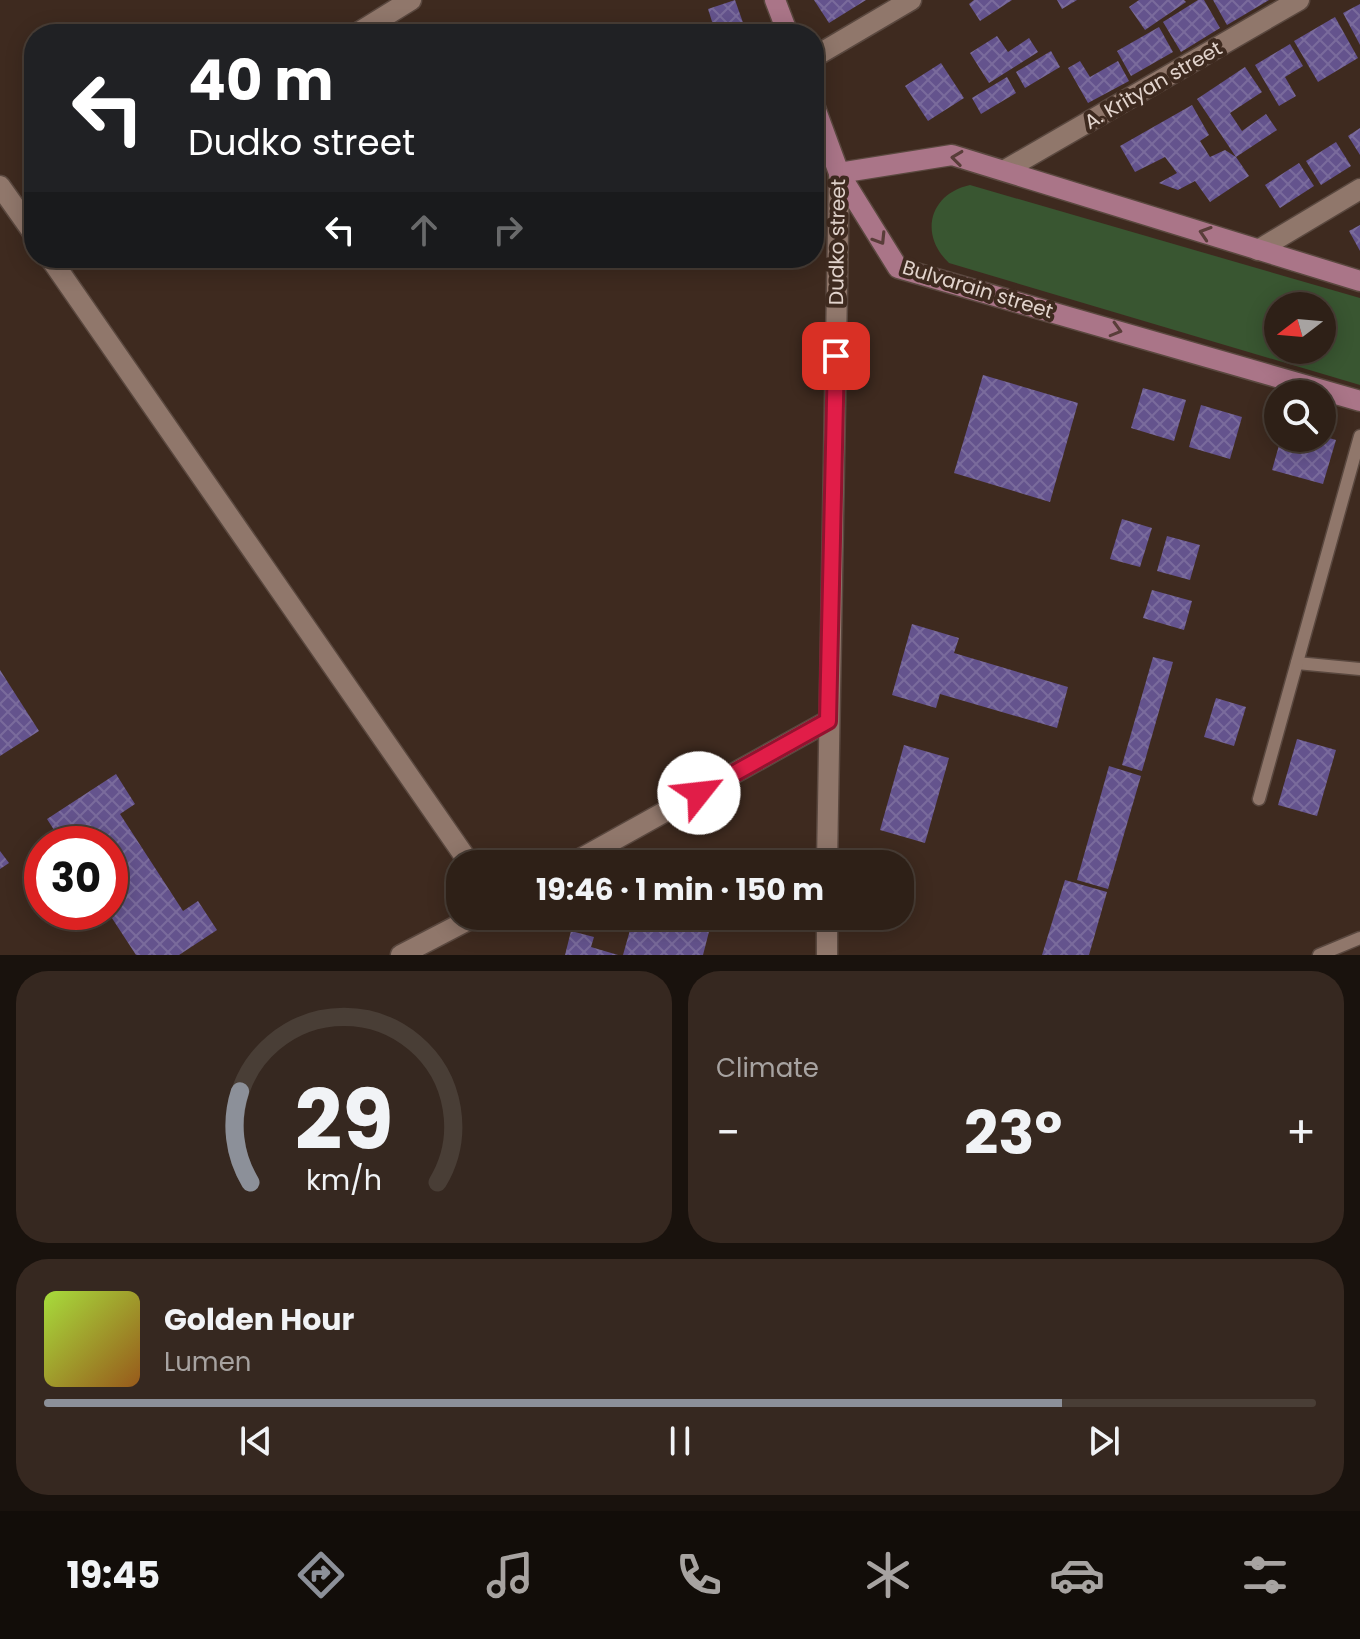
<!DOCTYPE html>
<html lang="en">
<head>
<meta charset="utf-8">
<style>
	:root { --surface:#2e2017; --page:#362820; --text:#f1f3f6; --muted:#a7a3a1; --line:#493e36; --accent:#8c9099 }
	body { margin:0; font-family:Poppins,sans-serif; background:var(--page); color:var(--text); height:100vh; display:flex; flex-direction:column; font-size:30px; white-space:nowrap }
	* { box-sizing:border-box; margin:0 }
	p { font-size:26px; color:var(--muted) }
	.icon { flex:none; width:44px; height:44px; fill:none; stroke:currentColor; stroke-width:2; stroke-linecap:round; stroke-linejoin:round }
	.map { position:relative; height:955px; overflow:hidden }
	.details { display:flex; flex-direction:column; gap:16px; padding:16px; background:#19120d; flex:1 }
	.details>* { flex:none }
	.guide { position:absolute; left:24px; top:24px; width:800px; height:244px; border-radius:32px; box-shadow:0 4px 20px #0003,0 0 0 2px var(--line); background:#202124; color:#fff; overflow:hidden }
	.needle { width:52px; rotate:254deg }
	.buttons { position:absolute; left:1264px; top:292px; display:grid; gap:16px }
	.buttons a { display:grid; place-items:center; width:72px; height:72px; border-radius:50%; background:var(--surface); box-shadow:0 4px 20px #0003,0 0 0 2px var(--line); font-size:40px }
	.speed { position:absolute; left:24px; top:826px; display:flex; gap:16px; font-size:40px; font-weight:700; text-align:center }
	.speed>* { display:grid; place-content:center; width:104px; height:104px; border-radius:50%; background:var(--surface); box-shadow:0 4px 20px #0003,0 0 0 2px var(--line); line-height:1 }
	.speed .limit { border:12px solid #d22; background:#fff; color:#111 }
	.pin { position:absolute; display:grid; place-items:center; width:68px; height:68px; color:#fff; margin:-34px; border-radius:16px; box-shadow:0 4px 12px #0006 }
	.me { position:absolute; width:88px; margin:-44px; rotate:61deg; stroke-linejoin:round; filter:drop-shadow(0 0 6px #0008) }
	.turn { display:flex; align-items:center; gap:28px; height:168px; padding:0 32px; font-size:36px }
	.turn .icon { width:104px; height:104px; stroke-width:2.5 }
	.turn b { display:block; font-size:56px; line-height:68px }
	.lanes { display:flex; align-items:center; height:76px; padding:0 32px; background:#0003; justify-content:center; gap:40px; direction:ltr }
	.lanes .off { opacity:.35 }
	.big { font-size:60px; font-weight:700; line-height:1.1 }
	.details .tile { flex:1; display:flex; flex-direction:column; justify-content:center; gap:12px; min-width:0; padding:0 28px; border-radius:32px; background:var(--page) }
	.details .dial { align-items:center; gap:0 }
	.dial svg { height:208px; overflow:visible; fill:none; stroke:var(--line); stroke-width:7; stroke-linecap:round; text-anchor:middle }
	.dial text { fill:var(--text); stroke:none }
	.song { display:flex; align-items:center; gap:24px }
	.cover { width:96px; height:96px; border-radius:12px; background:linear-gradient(135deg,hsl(80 70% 55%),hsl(30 70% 35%)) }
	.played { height:8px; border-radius:4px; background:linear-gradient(90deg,var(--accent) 80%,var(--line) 80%) }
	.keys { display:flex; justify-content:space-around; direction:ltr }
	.heat { display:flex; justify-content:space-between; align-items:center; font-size:44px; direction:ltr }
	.details .tiles { flex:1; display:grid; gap:16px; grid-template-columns:1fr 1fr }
	.tile:last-child { grid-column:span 2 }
	.trip { position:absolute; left:446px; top:850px; width:468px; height:80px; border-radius:32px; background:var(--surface); box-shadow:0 4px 20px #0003,0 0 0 2px var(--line); font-weight:700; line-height:80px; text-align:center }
	.tab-bar { display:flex; height:128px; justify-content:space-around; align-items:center; background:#120d09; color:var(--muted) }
	.tab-bar .icon { width:56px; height:56px }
	.tab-bar .current { color:var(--accent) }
	.tab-bar b { font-size:36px; color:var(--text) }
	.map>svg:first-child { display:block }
</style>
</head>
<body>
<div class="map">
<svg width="1360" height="955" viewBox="0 0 1360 955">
	<defs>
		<pattern id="building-cross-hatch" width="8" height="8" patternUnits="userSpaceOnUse" patternTransform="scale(2)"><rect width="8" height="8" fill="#64538d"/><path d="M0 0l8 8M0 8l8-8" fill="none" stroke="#7a6b9c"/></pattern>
	</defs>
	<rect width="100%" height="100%" fill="#3e2a1f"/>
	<path fill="#395631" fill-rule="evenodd" d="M 970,185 L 1360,298 L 1360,385 L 949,263 C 919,235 929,194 970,185 ZM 1278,306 L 1322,306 L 1322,350 L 1278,350 Z"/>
	<g fill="url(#building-cross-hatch)">
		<polygon points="735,0 747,34 716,34 708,9"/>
		<polygon points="814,0 866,0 829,23"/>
		<polygon points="974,0 1012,0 980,21 969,4"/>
		<polygon points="1057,0 1077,0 1062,9"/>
		<polygon points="1139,0 1184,0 1186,2 1145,30 1129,7"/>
		<polygon points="1198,0 1204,0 1220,28 1181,52 1163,22"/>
		<polygon points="1213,0 1269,0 1227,25"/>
		<polygon points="1360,4 1360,45 1343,13"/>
		<polygon points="1335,17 1358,58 1318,82 1294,41"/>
		<polygon points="1159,27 1173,52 1131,76 1117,51"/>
		<polygon points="997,36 1008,52 1029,38 1038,52 989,83 970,53"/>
		<polygon points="1290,44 1303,66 1285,77 1296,96 1279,106 1255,65"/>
		<polygon points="1051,51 1060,67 1025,88 1016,72"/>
		<polygon points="1080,61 1090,77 1118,61 1129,81 1088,103 1068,68"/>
		<polygon points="941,63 964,98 928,121 905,86"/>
		<polygon points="1245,67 1262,92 1230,113 1242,131 1266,114 1277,130 1236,157 1249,176 1210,202 1195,181 1178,190 1159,183 1177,173 1165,157 1135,172 1120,146 1192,105 1209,135 1200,141 1210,157 1225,150 1236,157 1197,99"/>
		<polygon points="1007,77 1016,93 981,114 972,98"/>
		<polygon points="1360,128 1360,155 1348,136"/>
		<polygon points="1336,142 1351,166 1321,185 1306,161"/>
		<polygon points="1299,163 1314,186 1280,208 1265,185"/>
		<polygon points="1360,225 1360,251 1349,231"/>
		<polygon points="983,375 1078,403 1050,502 954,473"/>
		<polygon points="1143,388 1186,400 1174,441 1131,428"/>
		<polygon points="1201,405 1242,417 1230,459 1189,447"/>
		<polygon points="1322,436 1336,440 1323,484 1272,470 1281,438"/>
		<polygon points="1122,519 1152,528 1140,567 1110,559"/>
		<polygon points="1167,536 1200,545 1190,580 1157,571"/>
		<polygon points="1152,590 1192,601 1184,630 1143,618"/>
		<polygon points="912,624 959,638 954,653 1068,687 1057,728 940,694 936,708 892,695"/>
		<polygon points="1153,657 1173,662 1142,771 1122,765"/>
		<polygon points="0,670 39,731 0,756"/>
		<polygon points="1216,698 1246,707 1234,746 1204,737"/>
		<polygon points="1297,739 1336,750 1317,816 1278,805"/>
		<polygon points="904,745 949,758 925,843 880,830"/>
		<polygon points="1109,766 1141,776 1108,889 1077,880"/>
		<polygon points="116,774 135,804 120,814 183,911 198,901 217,930 179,955 136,955 108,912 110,844 63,844 47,819"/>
		<polygon points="0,851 9,863 0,869"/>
		<polygon points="891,856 891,864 861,864 861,857"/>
		<polygon points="1065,880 1107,892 1089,955 1042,955"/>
		<polygon points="642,916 713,916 703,955 623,955 630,930 637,932"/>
		<polygon points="571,931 594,937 591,947 618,955 565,955"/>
	</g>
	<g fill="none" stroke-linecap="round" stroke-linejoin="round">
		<g stroke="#5a483f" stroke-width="15">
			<g id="lane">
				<polyline points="1297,663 1360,669"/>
				<polyline points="1259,799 1360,436"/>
				<polyline points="1319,955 1360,938"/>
			</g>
		</g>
		<g stroke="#5a483f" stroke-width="23">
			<g id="street">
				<polyline points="356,34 411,0"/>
				<polyline points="814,57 911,0"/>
				<polyline points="1007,169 1299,0"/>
				<polyline points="0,186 34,234"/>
				<polyline points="1258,250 1360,189"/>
				<polyline points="50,258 470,864"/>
				<polyline points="571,864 828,721"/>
				<polyline points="827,864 839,173"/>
				<polyline points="401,955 476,916"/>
				<polyline points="827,955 827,916"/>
			</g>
		</g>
		<g stroke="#5a483f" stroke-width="23">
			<g id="secondary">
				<polyline points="775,0 788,34"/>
				<polyline points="814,105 839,173 898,268 1360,401"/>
				<polyline points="839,173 952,155 1360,281"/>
			</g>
		</g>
		<use href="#lane" stroke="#90776b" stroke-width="12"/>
		<use href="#street" stroke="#90776b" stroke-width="20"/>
		<use href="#secondary" stroke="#aa7588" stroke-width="20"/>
	</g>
	<defs><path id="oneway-chevron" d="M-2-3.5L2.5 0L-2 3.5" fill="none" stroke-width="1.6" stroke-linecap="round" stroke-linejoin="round" transform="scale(2)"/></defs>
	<g stroke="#593d39">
		<use href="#oneway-chevron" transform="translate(957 158) rotate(-173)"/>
		<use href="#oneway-chevron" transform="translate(1205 233) rotate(-162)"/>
		<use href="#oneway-chevron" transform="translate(880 239) rotate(58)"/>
		<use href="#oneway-chevron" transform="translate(1116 330) rotate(16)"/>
	</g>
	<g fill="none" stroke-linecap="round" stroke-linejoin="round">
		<g stroke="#92132f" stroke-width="20">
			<polyline id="route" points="699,793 828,721 836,356"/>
		</g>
		<use href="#route" stroke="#e11d48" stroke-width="14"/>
	</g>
	<g text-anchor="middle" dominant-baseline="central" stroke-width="8" stroke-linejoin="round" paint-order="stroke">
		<g font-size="20" fill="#e2d4cd" stroke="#3e2a1f">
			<text transform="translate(1153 85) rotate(-30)">A. Krityan street</text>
			<text transform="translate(837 242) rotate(-89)">Dudko street</text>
			<text transform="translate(978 289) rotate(17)">Bulvarain street</text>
		</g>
	</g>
</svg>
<div class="buttons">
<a><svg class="needle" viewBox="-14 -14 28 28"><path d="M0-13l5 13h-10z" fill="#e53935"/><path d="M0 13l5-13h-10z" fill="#a7a3a1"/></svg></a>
<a><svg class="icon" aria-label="search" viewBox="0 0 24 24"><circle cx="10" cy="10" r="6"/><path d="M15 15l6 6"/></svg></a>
</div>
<div class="speed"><div class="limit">30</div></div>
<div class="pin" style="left:836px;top:356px;background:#d93025"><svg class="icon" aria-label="arrive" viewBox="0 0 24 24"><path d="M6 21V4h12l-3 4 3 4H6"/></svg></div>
<svg class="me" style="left:699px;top:793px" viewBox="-20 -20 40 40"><circle r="19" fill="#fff"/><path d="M0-13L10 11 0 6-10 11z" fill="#e11d48"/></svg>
<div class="trip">19:46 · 1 min · 150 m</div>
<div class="guide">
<div class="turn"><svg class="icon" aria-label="left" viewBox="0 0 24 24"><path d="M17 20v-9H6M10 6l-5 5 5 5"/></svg><div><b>40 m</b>Dudko street</div></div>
<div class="lanes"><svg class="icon" aria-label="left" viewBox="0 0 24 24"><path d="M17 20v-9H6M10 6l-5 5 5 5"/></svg><svg class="icon off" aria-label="ahead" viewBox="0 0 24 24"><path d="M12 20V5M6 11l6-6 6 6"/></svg><svg class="icon off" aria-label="right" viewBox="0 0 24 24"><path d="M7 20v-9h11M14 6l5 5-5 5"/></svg></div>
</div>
</div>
<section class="details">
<div class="tiles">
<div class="tile dial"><svg viewBox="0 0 100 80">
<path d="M14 69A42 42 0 1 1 86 69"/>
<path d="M14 69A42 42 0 0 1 10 34" stroke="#8c9099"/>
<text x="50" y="56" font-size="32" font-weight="700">29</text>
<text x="50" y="72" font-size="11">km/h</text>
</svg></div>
<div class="tile"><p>Climate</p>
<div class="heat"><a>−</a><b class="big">23°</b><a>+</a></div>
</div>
<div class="tile">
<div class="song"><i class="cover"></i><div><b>Golden Hour</b><p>Lumen</p></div></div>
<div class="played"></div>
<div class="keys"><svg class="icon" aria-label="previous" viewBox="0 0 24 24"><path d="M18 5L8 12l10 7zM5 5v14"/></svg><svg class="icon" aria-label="pause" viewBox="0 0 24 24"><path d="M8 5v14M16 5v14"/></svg><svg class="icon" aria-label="next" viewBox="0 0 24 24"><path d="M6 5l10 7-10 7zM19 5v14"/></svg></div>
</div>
</div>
</section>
<nav class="tab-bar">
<b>19:45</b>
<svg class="icon current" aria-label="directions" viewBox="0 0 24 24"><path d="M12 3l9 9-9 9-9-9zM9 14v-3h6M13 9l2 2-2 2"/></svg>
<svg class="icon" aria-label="music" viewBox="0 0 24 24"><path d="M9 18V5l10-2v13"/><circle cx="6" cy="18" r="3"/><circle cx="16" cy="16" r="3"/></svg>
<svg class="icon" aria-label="phone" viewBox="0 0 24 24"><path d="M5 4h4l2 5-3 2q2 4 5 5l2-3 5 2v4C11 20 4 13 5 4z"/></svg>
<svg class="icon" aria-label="climate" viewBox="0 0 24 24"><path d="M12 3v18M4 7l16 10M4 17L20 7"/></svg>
<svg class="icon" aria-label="car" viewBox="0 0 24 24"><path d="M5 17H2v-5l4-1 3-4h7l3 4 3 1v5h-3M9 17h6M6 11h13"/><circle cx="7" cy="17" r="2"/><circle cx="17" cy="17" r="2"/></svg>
<svg class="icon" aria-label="filters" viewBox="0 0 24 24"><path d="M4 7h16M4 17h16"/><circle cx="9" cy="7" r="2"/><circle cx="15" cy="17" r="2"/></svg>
</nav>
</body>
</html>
